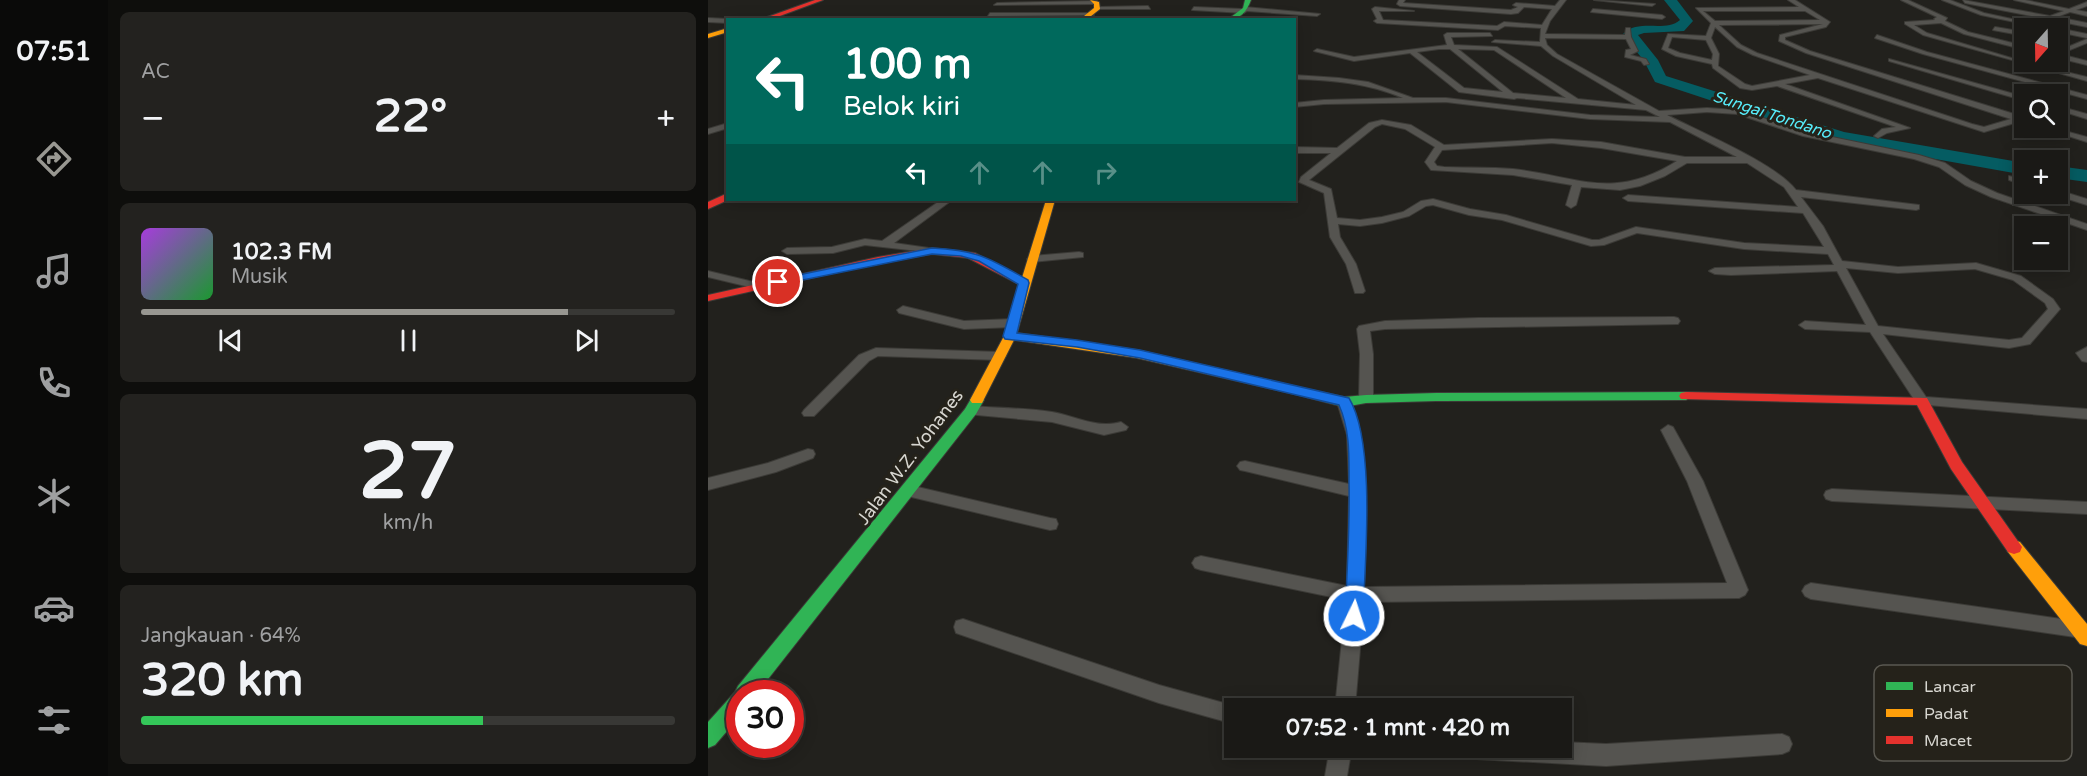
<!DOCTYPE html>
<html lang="id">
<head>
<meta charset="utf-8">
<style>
	:root { --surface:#1a1916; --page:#23221f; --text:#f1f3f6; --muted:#9fa0a1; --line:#383835; --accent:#989791 }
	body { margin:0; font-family:"Varela Round",sans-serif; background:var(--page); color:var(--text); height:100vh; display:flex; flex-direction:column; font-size:22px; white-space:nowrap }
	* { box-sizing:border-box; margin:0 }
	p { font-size:20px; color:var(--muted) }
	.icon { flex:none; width:33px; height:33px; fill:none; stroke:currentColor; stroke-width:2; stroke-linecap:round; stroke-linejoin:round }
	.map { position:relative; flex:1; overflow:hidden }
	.sheet { display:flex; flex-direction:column; gap:12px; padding:12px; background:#0e0e0c; width:600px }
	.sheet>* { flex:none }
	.banner { position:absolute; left:18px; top:18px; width:570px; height:183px; border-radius:0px; box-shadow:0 3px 15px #0003,0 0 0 2px var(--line); background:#00695c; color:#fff; overflow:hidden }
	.needle { width:39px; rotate:200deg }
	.controls { position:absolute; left:1306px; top:18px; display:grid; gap:12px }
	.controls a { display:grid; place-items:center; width:54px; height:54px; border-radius:0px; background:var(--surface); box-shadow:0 3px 15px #0003,0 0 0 2px var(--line); font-size:30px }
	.speed { position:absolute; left:18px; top:680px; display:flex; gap:12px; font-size:30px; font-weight:700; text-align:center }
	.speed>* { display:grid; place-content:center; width:78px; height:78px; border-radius:50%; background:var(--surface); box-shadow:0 3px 15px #0003,0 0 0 2px var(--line); line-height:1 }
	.speed .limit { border:9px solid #d22; background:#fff; color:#111 }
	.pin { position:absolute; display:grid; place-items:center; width:51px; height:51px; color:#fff; margin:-26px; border:3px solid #fff; border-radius:50%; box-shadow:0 2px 6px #0007 }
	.me { position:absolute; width:66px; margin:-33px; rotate:4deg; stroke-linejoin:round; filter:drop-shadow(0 0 4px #0008) }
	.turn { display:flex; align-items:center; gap:21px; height:126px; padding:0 18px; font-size:27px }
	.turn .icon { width:78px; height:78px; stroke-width:2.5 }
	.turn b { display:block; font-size:42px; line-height:51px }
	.lanes { display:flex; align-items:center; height:57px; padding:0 18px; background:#0003; justify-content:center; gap:30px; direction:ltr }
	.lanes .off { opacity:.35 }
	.big { font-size:45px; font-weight:700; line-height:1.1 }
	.sheet .tile { flex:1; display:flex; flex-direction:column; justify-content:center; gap:9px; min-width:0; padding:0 21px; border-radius:9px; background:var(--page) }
	.sheet .dial { align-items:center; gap:0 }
	.dial b { font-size:78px; line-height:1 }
	.song { display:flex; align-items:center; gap:18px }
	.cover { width:72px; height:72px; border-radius:9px; background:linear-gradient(135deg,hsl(280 70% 55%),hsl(130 70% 35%)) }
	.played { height:6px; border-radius:3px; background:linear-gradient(90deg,var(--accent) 80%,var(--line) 80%) }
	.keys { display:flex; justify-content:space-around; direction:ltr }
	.heat { display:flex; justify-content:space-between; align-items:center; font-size:33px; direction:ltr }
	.charge { height:9px; border-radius:4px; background:linear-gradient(90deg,#34c759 64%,var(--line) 0) }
	.trip { position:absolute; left:516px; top:698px; width:348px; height:60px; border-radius:0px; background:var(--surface); box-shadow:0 3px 15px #0003,0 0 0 2px var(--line); font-weight:700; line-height:60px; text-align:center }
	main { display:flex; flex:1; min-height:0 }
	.tabs { display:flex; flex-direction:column; width:108px; justify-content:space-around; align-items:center; background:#0a0a09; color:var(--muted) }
	.tabs .icon { width:42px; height:42px }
	.tabs .selected { color:var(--accent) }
	.tabs b { font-size:27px; color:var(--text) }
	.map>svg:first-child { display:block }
</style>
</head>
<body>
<main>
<nav class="tabs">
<b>07:51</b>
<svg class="icon selected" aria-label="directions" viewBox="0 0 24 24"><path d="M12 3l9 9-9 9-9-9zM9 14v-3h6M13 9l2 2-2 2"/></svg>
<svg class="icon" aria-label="music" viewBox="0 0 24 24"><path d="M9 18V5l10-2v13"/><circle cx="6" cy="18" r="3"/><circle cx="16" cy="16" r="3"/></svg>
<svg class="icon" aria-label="phone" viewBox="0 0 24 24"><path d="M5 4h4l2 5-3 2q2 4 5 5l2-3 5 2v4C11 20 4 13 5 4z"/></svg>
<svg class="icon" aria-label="climate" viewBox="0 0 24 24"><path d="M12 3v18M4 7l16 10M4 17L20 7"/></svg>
<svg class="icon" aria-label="car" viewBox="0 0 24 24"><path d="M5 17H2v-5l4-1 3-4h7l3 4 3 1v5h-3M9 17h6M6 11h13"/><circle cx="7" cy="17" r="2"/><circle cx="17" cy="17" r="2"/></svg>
<svg class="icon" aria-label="filters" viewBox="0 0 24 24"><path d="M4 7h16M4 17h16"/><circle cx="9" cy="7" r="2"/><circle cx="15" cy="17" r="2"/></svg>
</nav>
<section class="sheet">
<div class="tile"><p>AC</p>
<div class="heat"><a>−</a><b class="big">22°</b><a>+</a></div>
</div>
<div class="tile">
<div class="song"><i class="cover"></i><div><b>102.3 FM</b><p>Musik</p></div></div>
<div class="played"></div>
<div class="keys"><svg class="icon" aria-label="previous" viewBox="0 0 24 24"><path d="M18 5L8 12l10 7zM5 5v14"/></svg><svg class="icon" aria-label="pause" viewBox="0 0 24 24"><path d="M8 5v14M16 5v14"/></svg><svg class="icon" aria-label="next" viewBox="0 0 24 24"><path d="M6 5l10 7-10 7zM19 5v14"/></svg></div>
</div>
<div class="tile dial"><b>27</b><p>km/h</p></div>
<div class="tile"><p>Jangkauan · 64%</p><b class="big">320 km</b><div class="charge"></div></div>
</section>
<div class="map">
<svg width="1379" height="776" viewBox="0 0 1379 776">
	<rect width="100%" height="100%" fill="#22211d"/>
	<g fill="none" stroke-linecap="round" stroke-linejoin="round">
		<g fill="#055c62" fill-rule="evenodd">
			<path d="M 956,0 L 969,0 L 985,21 L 976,31 L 936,33 L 930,35 L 950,60 L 958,76 L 1136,132 L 1317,163 L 1317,175 L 1126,141 L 947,82 L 936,61 L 915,34 C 931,18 957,33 972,20 Z"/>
			<polygon points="1350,166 1379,170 1379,182 1350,178"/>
		</g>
		<g stroke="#3c3b37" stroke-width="2">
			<g id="street">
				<path d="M 691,0 L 697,0 L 695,3 L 803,10 L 810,7 L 805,5 L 808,3 L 847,6 L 852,0 L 858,0 L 842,21 L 837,34 L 917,35 L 918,28 L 922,28 L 923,37 L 930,51 L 922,55 L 938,59 L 941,64 L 936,65 L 933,61 L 917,57 L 918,50 L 923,49 L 918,39 L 837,38 L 839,45 L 849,54 L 951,111 L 999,108 L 1030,110 L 1100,132 L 1211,155 L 1237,163 L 1263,181 L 1289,193 L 1379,224 L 1379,230 L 1283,197 L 1257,185 L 1231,167 L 1206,159 L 1095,136 L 1029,114 L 999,112 L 959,115 C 992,132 1067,163 1088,190 L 1211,205 L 1211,209 L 1208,210 L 1093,197 L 1115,226 L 1134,261 L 1190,267 L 1268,263 L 1313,276 L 1345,299 L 1352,309 L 1322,344 L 1301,348 L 1175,334 L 1218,397 L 1379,409 L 1379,419 L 1209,404 L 1162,332 L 1097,329 L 1091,325 L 1097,321 L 1158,325 L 1129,271 L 1023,275 L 1007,274 L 1001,271 L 1007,268 L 1126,265 L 1120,254 L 1036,249 L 929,233 L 896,245 L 883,246 L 794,220 L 761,215 L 725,205 L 718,206 L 701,216 L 674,223 L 652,226 L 630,224 L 632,237 L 648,264 L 657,291 L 655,293 L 647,293 L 638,264 L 622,237 L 616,193 L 591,182 L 593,177 L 623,153 L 586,153 L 586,147 L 629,148 L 661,123 L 674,120 L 703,125 L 736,145 L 844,139 L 893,142 L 977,157 L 1029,157 L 962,122 L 882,119 L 738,102 L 616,104 L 586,107 L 586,103 L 616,100 L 695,98 C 660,83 624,80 586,79 L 586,75 L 631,78 L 660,82 L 705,98 L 738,98 L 882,115 L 952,117 L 938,110 L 809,98 L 806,99 L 751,92 L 702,53 L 646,61 L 606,51 L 609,49 L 646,57 L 739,45 L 736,35 L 739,33 L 782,33 L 784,36 L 743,37 L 746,45 L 789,47 L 870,99 L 928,105 L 845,56 L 833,46 L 784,42 L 787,40 L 832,42 L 833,28 L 797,26 L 790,30 L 669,23 L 666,21 L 669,19 L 664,9 L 667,7 L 706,11 L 671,11 L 675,20 L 789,26 L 796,22 L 834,25 L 844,9 L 816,7 L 810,13 L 803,14 L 692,6 L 689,4 ZM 731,49 L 742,49 L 795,92 L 756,88 L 709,52 ZM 750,49 L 786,50 L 858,98 L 805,93 ZM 674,124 L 697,129 L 727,147 L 717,162 L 723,170 L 805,175 L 864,185 L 858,205 L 863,208 L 868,205 L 873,187 L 912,190 L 932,186 L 957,176 L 979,163 L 1039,163 L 1076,187 L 1090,207 L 920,195 L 915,198 L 920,201 L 1095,213 L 1116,247 L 1036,243 L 928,227 L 891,240 L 884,240 L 798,215 L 762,209 L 725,199 L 713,201 L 695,212 L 674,217 L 652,220 L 629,218 L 623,189 L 601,180 L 667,127 ZM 844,143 L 893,148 L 969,161 C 905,201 872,177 805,169 C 782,167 759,168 736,167 L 729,166 L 726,162 L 734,150 ZM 1138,268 L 1190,273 L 1267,269 L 1305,280 L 1337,303 L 1340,309 L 1314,338 L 1301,340 L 1170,326 Z"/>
				<polygon points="886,0 947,4 944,6"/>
				<path d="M 1080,0 L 1087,0 L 1122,22 L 1118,27 L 1077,37 L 1077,40 L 1102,51 L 1316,117 L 1317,120 L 1276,132 L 1110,78 L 1077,84 L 1202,128 L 1179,133 L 1170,138 L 1166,136 L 1174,129 L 1188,127 L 1069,86 L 1044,90 L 1032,88 L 1005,68 L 1004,64 L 968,56 L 954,49 L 960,34 L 998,36 L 1003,23 L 988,8 L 1091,7 ZM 995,11 L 1097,11 L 1112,20 L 1007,21 ZM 1115,24 L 1072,35 L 1071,41 L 1098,53 L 1303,119 L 1276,127 L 1264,124 L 1049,53 L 1033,45 L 1011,25 ZM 1007,27 L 1029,47 L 1045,55 L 1102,75 L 1044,86 L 1037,84 L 1010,66 L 1011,54 L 1003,38 ZM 964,37 L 998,40 L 1005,54 L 1004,60 L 972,53 L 960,48 Z"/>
				<polygon points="1193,0 1200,0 1239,18 1237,21 1260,32 1317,46 1317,50 1256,34 1233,23 1206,25 1219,33 1317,62 1379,77 1379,81 1215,35 1197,24 1197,22 1227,20 1226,19 1229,17"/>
				<polygon points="1234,0 1242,0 1276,13 1345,28 1336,28 1273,15"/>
				<polygon points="1255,0 1342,16 1356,11 1306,0 1317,0 1361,9 1379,2 1379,6 1368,10 1379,12 1379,16 1362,12 1349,17 1379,23 1379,27 1257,3"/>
				<polygon points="389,1 391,4 286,5 289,3"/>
				<polygon points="440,6 442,9 386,9 389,7"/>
				<polygon points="486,7 534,9 537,7 612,14 609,16 539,11 536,13 484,10"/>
				<polygon points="885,9 954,15 957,17 954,19 883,12"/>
				<polygon points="282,13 383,13 386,15 280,16"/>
				<polygon points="0,18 20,19 21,20 20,23 0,22"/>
				<polygon points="586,20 589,21 589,23 586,24"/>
				<polygon points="1287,27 1317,32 1317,36 1285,30"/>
				<polygon points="1349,28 1350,28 1379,34 1379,38 1350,32"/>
				<polygon points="1169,35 1219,52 1379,95 1379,99 1215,54 1167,38"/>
				<polygon points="1379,39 1379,43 1352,54 1379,61 1379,65 1350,58 1350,51"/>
				<polygon points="1181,59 1317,97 1317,101 1181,61"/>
				<polygon points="1350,106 1379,114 1379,119 1350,110"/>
				<polygon points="20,123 20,128 0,134 0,129"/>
				<polygon points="1335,128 1346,128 1379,137 1379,142"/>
				<polygon points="1301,176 1317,180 1317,186 1301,180"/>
				<polygon points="1350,190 1379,199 1379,205 1347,195 1346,194 1350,194"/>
				<polygon points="233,200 244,200 186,243 228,249 228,253 157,245 125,253 79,254 74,251 79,248 124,247 157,239 174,241"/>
				<polygon points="371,252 375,253 375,257 324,262 319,259 324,256"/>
				<polygon points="0,271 54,284 56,286 50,289 0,277"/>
				<polygon points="195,306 256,321 305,319 311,323 305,327 256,329 191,313 189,310"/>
				<polygon points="966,317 970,318 972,321 970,324 677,329 662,331 665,354 665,399 658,403 651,399 652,354 649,329 651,326 677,321 770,318"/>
				<polygon points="1379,347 1379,362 1374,361 1368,353"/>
				<polygon points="168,348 292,352 298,356 292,360 170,356 161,361 106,416 96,416 94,413 96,410 151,355"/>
				<path d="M 636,397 L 641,399 C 664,439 658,540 656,587 L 1019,583 L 979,481 L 953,430 L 960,425 L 965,427 L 995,481 L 1040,590 L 1037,595 L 1031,598 L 656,602 L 647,708 L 627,708 L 638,600 L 493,570 L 487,568 L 484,563 L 487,558 L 493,556 L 639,586 L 641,496 L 537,471 L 532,470 L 529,466 L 532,462 L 537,461 L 641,484 L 639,435 L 629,402 Z"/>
				<path d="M 263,406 C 290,408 317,408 344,412 C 368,416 388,429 413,422 L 420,427 L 418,430 L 396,435 L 344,422 L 258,414 L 256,411 L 258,408 Z"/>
				<polygon points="100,449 105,450 107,454 105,458 68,472 0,490 0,478 60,463"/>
				<polygon points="201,485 342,518 348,519 350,524 348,529 342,530 195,495 193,491 195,487"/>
				<polygon points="1124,489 1379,502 1379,514 1124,501 1118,499 1116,495 1118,491"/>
				<polygon points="1103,583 1374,622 1379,624 1379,636 1374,638 1103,599 1097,596 1094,591 1097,586"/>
				<polygon points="255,619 451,685 534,708 526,708 526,724 451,703 248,633 246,627 248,621"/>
				<polygon points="1074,734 1081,737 1084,744 1081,751 1074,754 898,766 750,758 743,754 739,747 854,747 854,742 898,744"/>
				<polygon points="622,747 644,747 639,776 617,776"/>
			</g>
		</g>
		<g stroke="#3c3b37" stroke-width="2">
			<g id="fast">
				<path d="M 537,0 L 543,0 C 539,11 532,20 519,20 L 535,8 Z"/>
				<polygon points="603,390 636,397 658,395 728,393 978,392 985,396 978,400 728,401 658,403 636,407 598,397 596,394 598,391"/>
				<polygon points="269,395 276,400 268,414 49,693 32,693 32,716 7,745 0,748 0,722 27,692 30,686 257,409 264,397"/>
			</g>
		</g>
		<g stroke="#3c3b37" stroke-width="2">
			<g id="slow">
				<polygon points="382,0 391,2 392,9 378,20 371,20 386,8 386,4"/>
				<polygon points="20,28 20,32 0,38 0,34"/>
				<polygon points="338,200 347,200 309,333 429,350 603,390 608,391 610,394 608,397 603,398 429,358 306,340 274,403 264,403 262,400 296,336"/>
				<polygon points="1306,540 1312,542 1379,624 1379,646 1372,644 1300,552 1298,547 1300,542"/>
			</g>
		</g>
		<g stroke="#3c3b37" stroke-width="2">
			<g id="jam">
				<polygon points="107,0 115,0 61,20 51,20"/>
				<polygon points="20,193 20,200 0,209 0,202"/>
				<polygon points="224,248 267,253 322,283 316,286 312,285 260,258 224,254 170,263 0,301 0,295 170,257"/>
				<polygon points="978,392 1219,398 1254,462 1314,547 1312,552 1306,554 1300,552 1243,469 1209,405 973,399 971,396 973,393"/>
			</g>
		</g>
		<use href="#street" fill="#555450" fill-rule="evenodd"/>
		<use href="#fast" fill="#30b455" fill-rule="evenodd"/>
		<use href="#slow" fill="#ff9f0a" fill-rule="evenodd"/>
		<use href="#jam" fill="#e5322d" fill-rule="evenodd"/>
	</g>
	<path fill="#1a73e8" stroke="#114b97" stroke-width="1.5" d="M 224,248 C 269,250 281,258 320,280 L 321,283 L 309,333 L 369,340 L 432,350 L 641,398 C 668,443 657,562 655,616 L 652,621 L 646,624 L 639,621 L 637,616 C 639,571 642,527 641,482 C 641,455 642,430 631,405 L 432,358 L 369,347 L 297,339 L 295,336 L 310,284 L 271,261 L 253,256 L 224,254 L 70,285 L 64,282 L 70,279 Z"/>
	<g text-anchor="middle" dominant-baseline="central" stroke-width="6" stroke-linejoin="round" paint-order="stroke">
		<g font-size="16" font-style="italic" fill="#57edfb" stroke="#25221a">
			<text transform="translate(1064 115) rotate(18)">Sungai Tondano</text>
		</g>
		<g font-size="18" fill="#d7d6d0" stroke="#25221a">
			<text transform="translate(202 457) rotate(-53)">Jalan W.Z. Yohanes</text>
		</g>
	</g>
	<rect x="1166" y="665" width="198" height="96" rx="9" fill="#25221a" stroke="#5a5851" stroke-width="1.5"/>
	<rect x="1178" y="682" width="27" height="8" fill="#30b455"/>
	<rect x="1178" y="709" width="27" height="8" fill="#ff9f0a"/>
	<rect x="1178" y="736" width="27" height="8" fill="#e5322d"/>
	<g font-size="16" fill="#d7d6d0">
		<text x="1216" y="692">Lancar</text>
		<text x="1216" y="719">Padat</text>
		<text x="1216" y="746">Macet</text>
	</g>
</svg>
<div class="controls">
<a><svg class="needle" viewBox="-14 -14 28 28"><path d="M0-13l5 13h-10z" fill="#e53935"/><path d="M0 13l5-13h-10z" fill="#9fa0a1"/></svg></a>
<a><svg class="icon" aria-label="search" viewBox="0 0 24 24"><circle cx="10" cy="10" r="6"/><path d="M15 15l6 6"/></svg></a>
<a>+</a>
<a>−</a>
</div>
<div class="speed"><div class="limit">30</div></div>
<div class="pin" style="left:70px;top:282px;background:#d93025"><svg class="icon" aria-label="arrive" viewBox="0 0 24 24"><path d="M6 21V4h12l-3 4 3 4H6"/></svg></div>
<svg class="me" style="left:646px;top:616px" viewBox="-20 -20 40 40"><circle r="17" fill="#1a73e8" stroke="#fff" stroke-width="3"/><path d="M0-11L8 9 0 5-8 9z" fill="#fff"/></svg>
<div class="trip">07:52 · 1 mnt · 420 m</div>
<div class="banner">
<div class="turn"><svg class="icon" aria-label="left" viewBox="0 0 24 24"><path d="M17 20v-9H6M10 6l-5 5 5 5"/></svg><div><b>100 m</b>Belok kiri</div></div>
<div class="lanes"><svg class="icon" aria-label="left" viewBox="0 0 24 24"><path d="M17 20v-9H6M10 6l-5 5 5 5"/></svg><svg class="icon off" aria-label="ahead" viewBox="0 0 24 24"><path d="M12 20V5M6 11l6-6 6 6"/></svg><svg class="icon off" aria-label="ahead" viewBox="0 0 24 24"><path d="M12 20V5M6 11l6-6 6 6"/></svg><svg class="icon off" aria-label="right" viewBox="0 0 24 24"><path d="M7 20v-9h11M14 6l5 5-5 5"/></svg></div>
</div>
</div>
</main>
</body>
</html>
